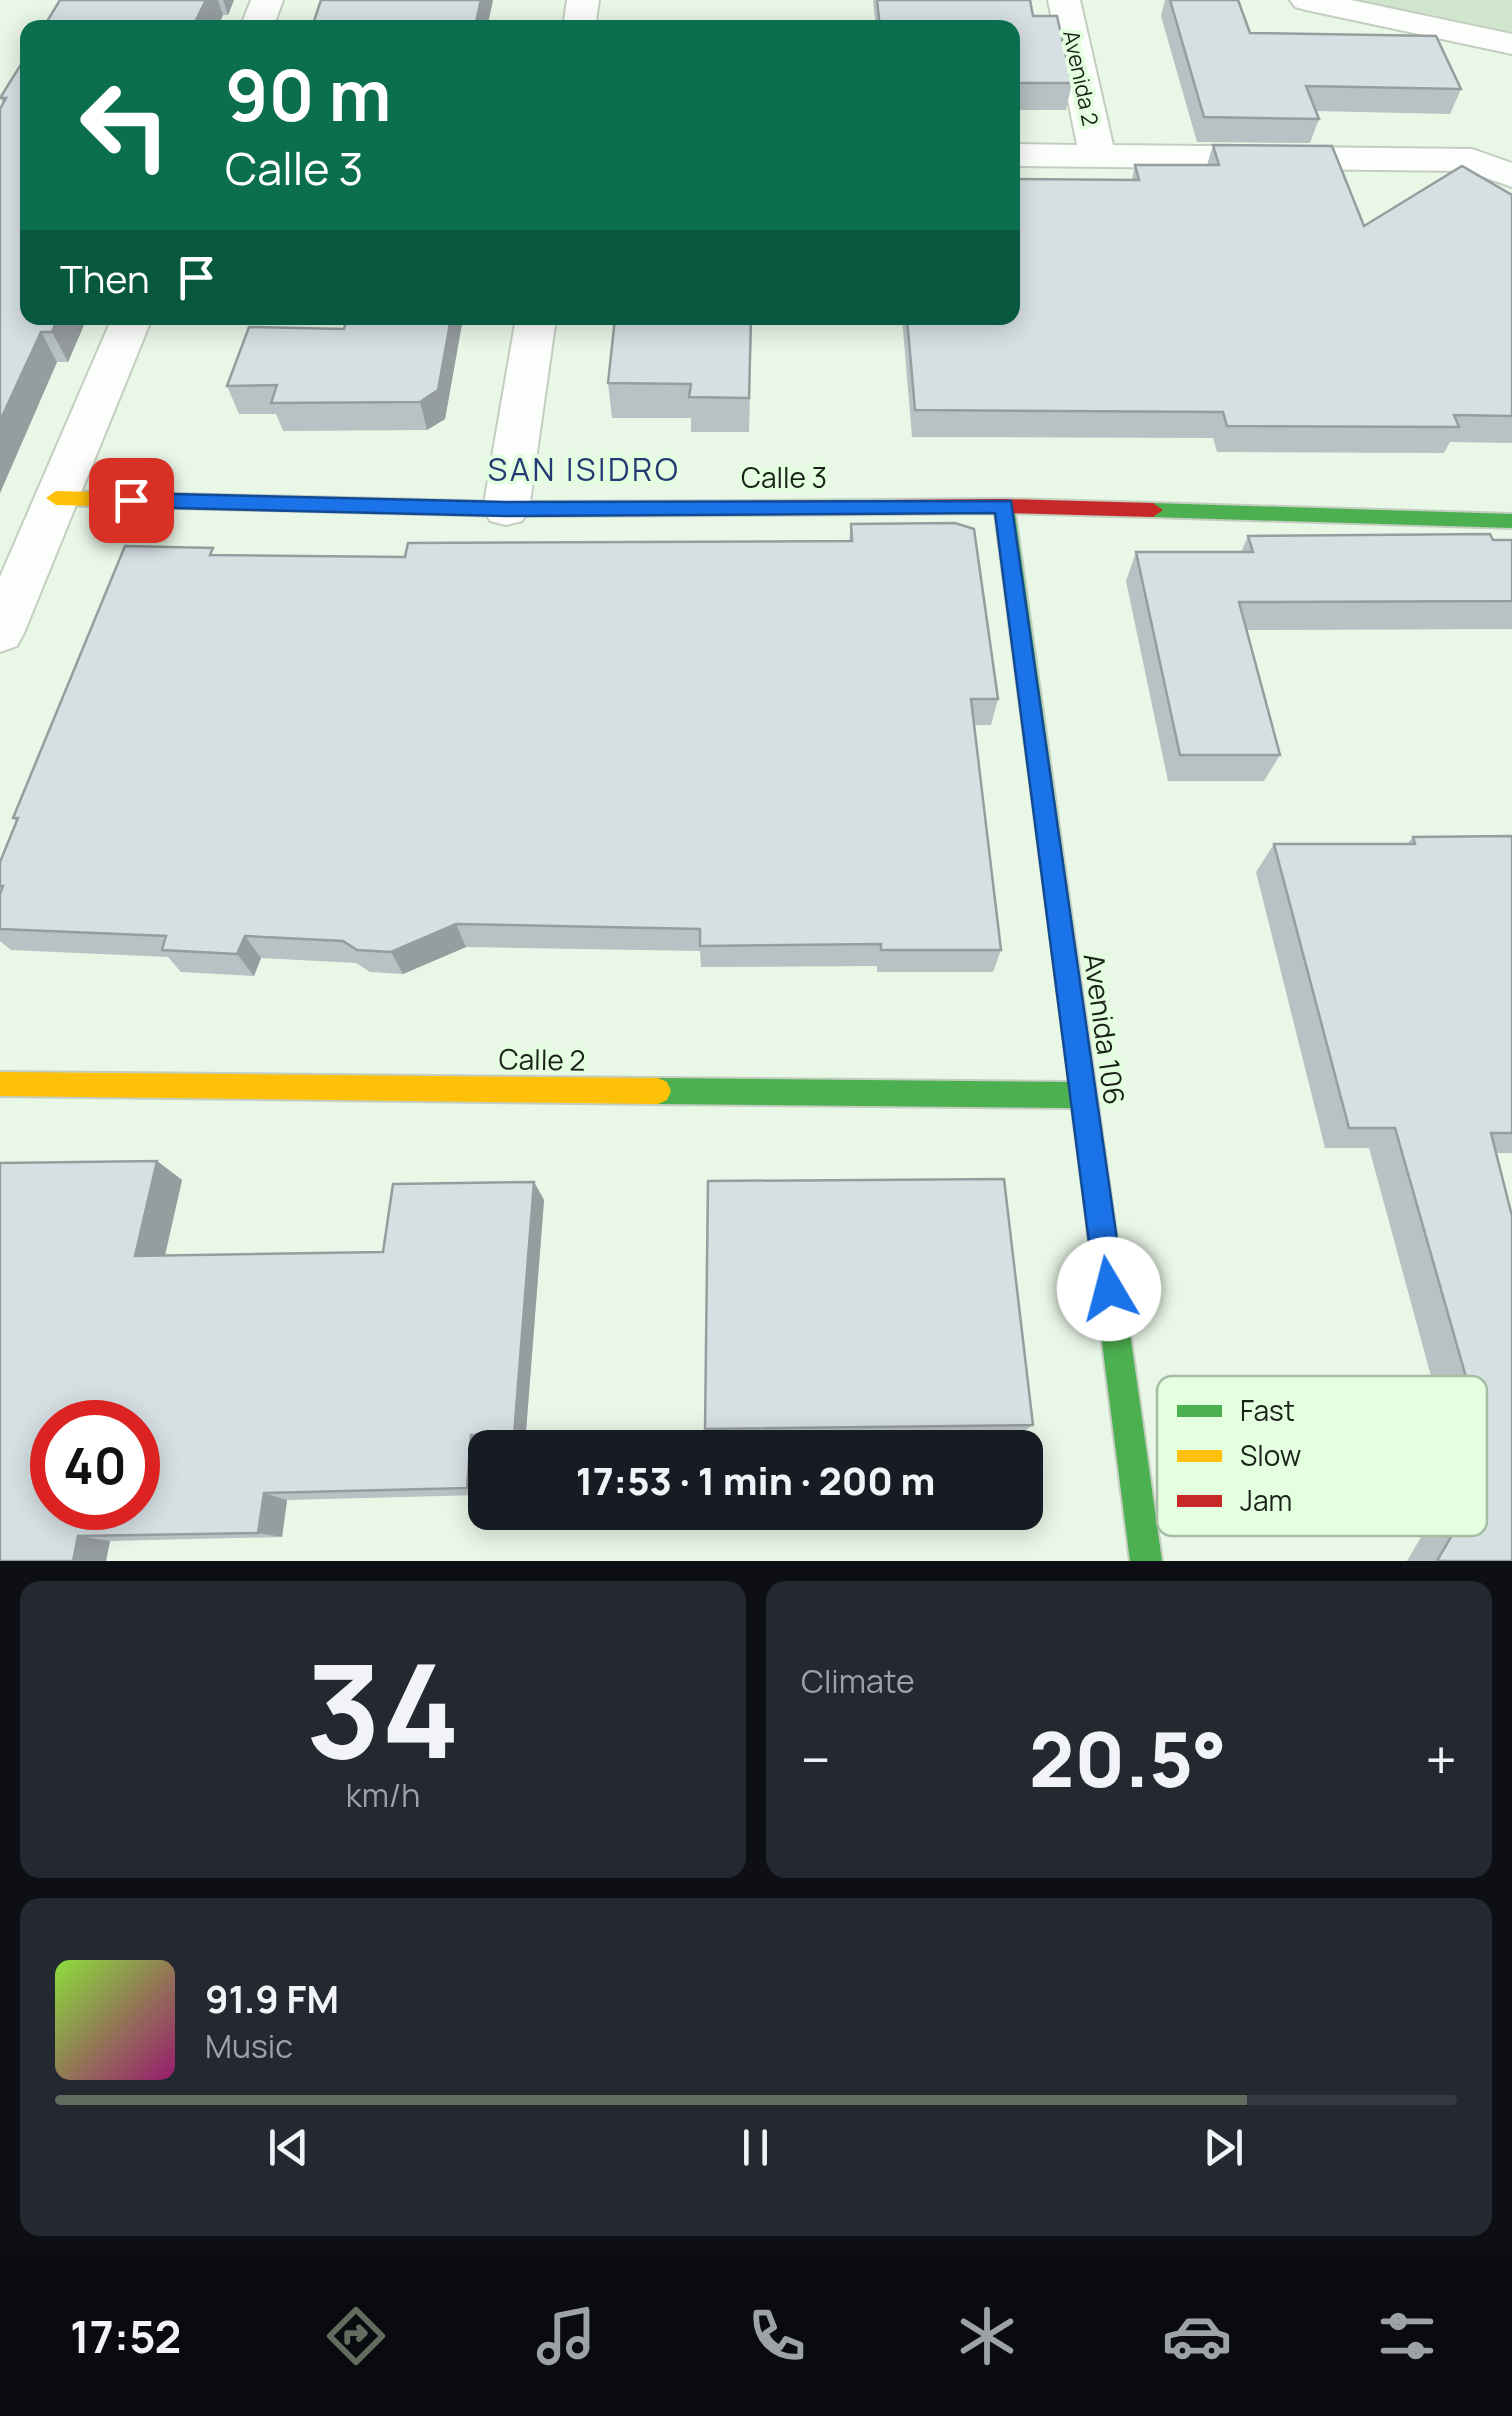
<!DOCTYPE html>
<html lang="en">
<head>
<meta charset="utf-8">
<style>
	:root { --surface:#171b24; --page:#242831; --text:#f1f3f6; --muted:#9ea1a6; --line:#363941; --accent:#626d60 }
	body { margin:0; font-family:Manrope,sans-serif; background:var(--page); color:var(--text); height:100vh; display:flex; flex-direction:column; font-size:38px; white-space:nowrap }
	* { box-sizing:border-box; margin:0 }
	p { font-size:32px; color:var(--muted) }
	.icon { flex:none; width:55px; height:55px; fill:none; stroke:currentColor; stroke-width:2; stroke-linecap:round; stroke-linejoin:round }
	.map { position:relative; height:1561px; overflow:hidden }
	.drawer { display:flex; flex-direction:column; gap:20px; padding:20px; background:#0d0f14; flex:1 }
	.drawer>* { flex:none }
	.banner { position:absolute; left:20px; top:20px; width:1000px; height:305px; border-radius:20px; box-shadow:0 5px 25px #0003; background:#0b6e4f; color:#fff; overflow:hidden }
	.speed { position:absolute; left:30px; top:1400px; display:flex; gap:20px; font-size:50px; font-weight:700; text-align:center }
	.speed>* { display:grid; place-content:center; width:130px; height:130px; border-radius:50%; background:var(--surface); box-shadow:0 5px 25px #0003; line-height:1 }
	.speed .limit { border:15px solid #d22; background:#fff; color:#111 }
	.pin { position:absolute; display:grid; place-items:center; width:85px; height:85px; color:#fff; margin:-42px; border-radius:20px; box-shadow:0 5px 15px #0006 }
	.me { position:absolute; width:110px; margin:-55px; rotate:352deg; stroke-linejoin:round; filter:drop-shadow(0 0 8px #0008) }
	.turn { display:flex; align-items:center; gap:35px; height:210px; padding:0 40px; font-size:45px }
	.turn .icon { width:130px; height:130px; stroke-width:2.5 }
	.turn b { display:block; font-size:70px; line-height:85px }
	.then { display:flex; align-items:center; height:95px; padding:0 40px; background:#0003; gap:20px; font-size:38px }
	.big { font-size:75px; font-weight:800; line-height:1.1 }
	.drawer .widget { flex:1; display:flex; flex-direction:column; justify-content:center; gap:15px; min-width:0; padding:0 35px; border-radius:20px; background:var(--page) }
	.drawer .dial { align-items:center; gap:0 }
	.dial b { font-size:130px; line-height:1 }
	.song { display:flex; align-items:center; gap:30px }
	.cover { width:120px; height:120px; border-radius:15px; background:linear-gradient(135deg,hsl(90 70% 55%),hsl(320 70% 35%)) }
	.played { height:10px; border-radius:5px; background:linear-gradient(90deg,var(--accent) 85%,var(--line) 85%) }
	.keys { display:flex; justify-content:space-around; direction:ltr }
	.heat { display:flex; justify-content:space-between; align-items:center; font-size:55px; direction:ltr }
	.drawer .tiles { flex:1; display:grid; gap:20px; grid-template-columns:1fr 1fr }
	.widget:last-child { grid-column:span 2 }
	.trip { position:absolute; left:468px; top:1430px; width:575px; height:100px; border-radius:20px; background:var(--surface); box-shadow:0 5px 25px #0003; font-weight:800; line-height:100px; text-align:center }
	.tab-bar { display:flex; height:160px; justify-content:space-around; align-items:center; background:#090b0e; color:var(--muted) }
	.tab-bar .icon { width:70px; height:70px }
	.tab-bar .active { color:var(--accent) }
	.tab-bar b { font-size:45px; color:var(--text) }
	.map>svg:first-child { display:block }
</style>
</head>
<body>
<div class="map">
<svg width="1512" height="1561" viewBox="0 0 1512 1561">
	<rect width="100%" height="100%" fill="#e9f7e7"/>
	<polygon fill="#cfe5cc" points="1306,0 1512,0 1512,44"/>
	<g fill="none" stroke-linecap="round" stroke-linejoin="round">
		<g stroke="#c3cec1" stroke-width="4">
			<g id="street">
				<polygon points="251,0 283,0 273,28 240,28"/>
				<polygon points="567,0 599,0 595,28 563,28"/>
				<polygon points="1048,0 1080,0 1113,145 1472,149 1512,163 1512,187 1467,171 1012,166 1012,144 1077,145"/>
				<polygon points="1290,0 1351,0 1512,34 1512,54 1306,10 1295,7"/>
				<polygon points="112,318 152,318 24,633 17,646 0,652 0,577"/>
				<polygon points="516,318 556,318 529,509 522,521 506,525 490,521 483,509"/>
			</g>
		</g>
		<g stroke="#c3cec1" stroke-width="4">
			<g id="fast">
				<polygon points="1004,499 1014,506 1162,1561 1130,1561 1072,1108 658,1104 649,1100 645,1091 649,1082 658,1078 1069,1082 994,506"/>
				<polygon points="1153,503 1512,514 1512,528 1153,517 1143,510"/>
			</g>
		</g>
		<g stroke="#c3cec1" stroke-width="4">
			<g id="slow">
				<polygon points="56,491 506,502 746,501 756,508 746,515 506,516 56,505 46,498"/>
				<polygon points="0,1072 658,1078 667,1082 671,1091 667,1100 658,1104 0,1096"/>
			</g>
		</g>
		<g stroke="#c3cec1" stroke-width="4">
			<polygon id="jam" points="1004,499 1153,503 1163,510 1153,517 1004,513 746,515 736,508 746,501"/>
		</g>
		<use href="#street" fill="#fcfefb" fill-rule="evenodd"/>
		<use href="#fast" fill="#4caf50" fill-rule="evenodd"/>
		<use href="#slow" fill="#ffc107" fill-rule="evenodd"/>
		<use href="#jam" fill="#c62828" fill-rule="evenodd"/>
	</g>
	<g fill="#b8c1c3">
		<polygon points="60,0 234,0 228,15 223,15 217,28 43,28"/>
		<polygon points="493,0 487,28 316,28 314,21"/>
		<polygon points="873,0 1030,0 1033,16 1072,83 1066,110 1012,110 1012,28 876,28"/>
		<polygon points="1165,0 1238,0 1250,33 1461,89 1450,114 1316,111 1319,119 1310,143 1197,142 1161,16"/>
		<polygon points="28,53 87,318 68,362 57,362 0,493 3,103 0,98"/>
		<polygon points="1213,145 1364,226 1512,195 1512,443 1450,442 1444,453 1217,452 1213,438 912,437 902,318 1012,318 1132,180 1135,165 1207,165"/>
		<polygon points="347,318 463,318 445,419 427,430 283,431 276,414 239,414 227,386 344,329"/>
		<polygon points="752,318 749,432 691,432 691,418 612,418 608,383"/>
		<polygon points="851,524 998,699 991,725 974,725 1001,950 993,972 877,972 877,966 701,967 700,951 466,947 403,974 370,972 356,963 261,958 254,976 181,972 168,957 11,950 0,941 0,862 17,822 13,818 216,555 405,557 849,541"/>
		<polygon points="1248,536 1512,540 1512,629 1246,630 1280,755 1264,781 1168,781 1126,581 1136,552 1241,552"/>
		<polygon points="1512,836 1512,1153 1496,1153 1512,1561 1407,1561 1444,1498 1403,1463 1438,1402 1369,1148 1325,1148 1256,872 1274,844 1407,844 1413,837"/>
		<polygon points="157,1161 182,1180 165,1256 383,1252 534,1182 544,1200 525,1444 484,1444 480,1495 287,1500 282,1537 110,1541 106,1561 0,1561"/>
		<polygon points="1033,1425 1020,1434 708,1438 705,1429"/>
	</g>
	<g fill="#969d9f">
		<polygon points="206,0 218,0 223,15 217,28 192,28"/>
		<polygon points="223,0 234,0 228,15"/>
		<polygon points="481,0 493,0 487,28 477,28 476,22"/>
		<polygon points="58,318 87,318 68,362 52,332"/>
		<polygon points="451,318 463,318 445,419 427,430 420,402"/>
		<polygon points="41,332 57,362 0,493 0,421"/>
		<polygon points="456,924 466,947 403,974 391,952"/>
		<polygon points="245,936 261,958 254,976 237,954"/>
		<polygon points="157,1161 182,1180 161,1272 135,1256"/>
		<polygon points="534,1182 544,1200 525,1444 514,1435"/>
		<polygon points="471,1435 484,1444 480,1495 467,1488"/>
		<polygon points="264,1493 287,1500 282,1537 258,1533"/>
		<polygon points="78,1536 110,1541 106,1561 73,1561"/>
	</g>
	<g fill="#d6e0e3" stroke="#969d9f" stroke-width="2.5" fill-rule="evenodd">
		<polygon points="60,0 206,0 192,28 43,28"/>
		<polygon points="321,0 481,0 476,22 314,21"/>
		<polygon points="877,0 1030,0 1033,16 1057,16 1072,83 1012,83 1012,28 880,28"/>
		<polygon points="1170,0 1238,0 1250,33 1436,36 1461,89 1306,86 1319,119 1204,117"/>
		<polygon points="28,53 28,318 58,318 52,332 41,332 0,421 0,109 6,98 0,98"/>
		<polygon points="1213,145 1332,146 1364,226 1462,166 1512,195 1512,416 1454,415 1459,427 1227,426 1223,412 915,410 907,318 1012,318 1012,179 1139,180 1135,165 1219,165"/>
		<polygon points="347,318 451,318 438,390 420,402 271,403 277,385 227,386 249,327 344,329"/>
		<polygon points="615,318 751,318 749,398 689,397 691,384 608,383"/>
		<polygon points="955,523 974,529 998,699 971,699 1001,950 881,950 881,944 700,946 700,929 456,924 391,952 357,950 343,941 245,936 237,954 162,950 166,936 0,929 0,894 3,886 0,886 0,862 18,818 13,818 125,546 213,548 210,555 405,557 408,543 852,541 851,524"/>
		<polygon points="1490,534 1493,540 1512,540 1512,601 1239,602 1280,755 1180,755 1136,552 1253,552 1248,536"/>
		<polygon points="1512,836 1512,1133 1491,1133 1512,1216 1512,1561 1437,1561 1477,1492 1434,1455 1470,1391 1395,1128 1349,1128 1274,844 1415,844 1413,837"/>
		<path d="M 157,1161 L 135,1256 L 383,1252 L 393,1184 L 534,1182 L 514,1435 L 471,1435 L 467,1488 L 264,1493 L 258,1533 L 78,1536 L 73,1561 L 0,1561 L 0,1163 ZM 52,1422 L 138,1422 L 138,1508 L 52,1508 Z"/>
		<polygon points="1004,1179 1033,1425 705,1429 708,1181"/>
	</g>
	<polygon fill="#1a73e8" stroke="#114b97" stroke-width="2.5" points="131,493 506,502 1011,501 1124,1289 1119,1299 1109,1304 1099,1299 1095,1289 995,513 506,516 131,507 121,500"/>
	<g text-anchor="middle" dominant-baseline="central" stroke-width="8" stroke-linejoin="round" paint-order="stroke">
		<g font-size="22" fill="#192217" stroke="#e4fee0">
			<text transform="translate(1081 78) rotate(78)">Avenida 2</text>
		</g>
		<g font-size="28" fill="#192217" stroke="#e4fee0">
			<text x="784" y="477">Calle 3</text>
			<text transform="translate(1105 1029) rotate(82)">Avenida 106</text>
			<text transform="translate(542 1059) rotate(1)">Calle 2</text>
		</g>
		<g font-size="32" letter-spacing="2.5" fill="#253a72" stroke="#e4fee0">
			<text x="584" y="469">SAN ISIDRO</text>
		</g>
	</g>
	<rect x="1157" y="1376" width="330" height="160" rx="15" fill="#e4fee0" stroke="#a7bca4" stroke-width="2.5"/>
	<rect x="1177" y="1405" width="45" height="12" fill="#4caf50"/>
	<rect x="1177" y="1450" width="45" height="12" fill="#ffc107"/>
	<rect x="1177" y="1495" width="45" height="12" fill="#c62828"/>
	<g font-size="28" fill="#192217">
		<text x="1240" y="1421">Fast</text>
		<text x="1240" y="1466">Slow</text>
		<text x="1240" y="1511">Jam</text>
	</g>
</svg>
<div class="speed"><div class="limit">40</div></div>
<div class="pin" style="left:131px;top:500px;background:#d93025"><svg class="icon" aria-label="arrive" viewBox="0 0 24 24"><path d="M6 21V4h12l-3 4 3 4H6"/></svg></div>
<svg class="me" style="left:1109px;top:1289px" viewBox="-20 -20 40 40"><circle r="19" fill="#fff"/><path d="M0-13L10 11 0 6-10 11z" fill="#1a73e8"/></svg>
<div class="trip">17:53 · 1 min · 200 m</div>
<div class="banner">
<div class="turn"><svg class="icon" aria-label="left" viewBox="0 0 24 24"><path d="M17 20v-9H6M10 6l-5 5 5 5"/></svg><div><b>90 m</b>Calle 3</div></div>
<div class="then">Then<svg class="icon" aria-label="arrive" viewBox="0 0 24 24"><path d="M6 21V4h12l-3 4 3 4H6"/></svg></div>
</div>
</div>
<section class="drawer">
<div class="tiles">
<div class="widget dial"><b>34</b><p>km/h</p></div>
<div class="widget"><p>Climate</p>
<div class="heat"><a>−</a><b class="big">20.5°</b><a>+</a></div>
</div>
<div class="widget">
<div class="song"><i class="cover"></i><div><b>91.9 FM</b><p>Music</p></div></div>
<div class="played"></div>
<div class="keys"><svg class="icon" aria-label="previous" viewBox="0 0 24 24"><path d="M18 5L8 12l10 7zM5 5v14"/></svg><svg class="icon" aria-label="pause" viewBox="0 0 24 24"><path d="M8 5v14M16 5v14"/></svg><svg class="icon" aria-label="next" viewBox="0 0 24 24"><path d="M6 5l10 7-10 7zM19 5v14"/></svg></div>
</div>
</div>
</section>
<nav class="tab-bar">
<b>17:52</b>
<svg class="icon active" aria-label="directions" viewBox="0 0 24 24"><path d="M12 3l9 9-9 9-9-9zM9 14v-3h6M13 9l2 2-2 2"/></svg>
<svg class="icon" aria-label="music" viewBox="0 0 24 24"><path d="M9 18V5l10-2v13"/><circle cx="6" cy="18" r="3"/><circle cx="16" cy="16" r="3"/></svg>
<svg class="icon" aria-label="phone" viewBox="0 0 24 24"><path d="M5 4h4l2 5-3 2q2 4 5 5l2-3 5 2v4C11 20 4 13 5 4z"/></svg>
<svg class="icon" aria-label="climate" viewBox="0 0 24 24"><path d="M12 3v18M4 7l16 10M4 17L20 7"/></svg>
<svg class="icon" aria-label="car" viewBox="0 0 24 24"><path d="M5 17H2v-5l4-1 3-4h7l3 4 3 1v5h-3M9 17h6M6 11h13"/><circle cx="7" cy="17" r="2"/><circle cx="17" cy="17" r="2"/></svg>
<svg class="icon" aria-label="filters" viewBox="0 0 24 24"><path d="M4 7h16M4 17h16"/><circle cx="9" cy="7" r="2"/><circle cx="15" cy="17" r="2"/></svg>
</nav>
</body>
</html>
